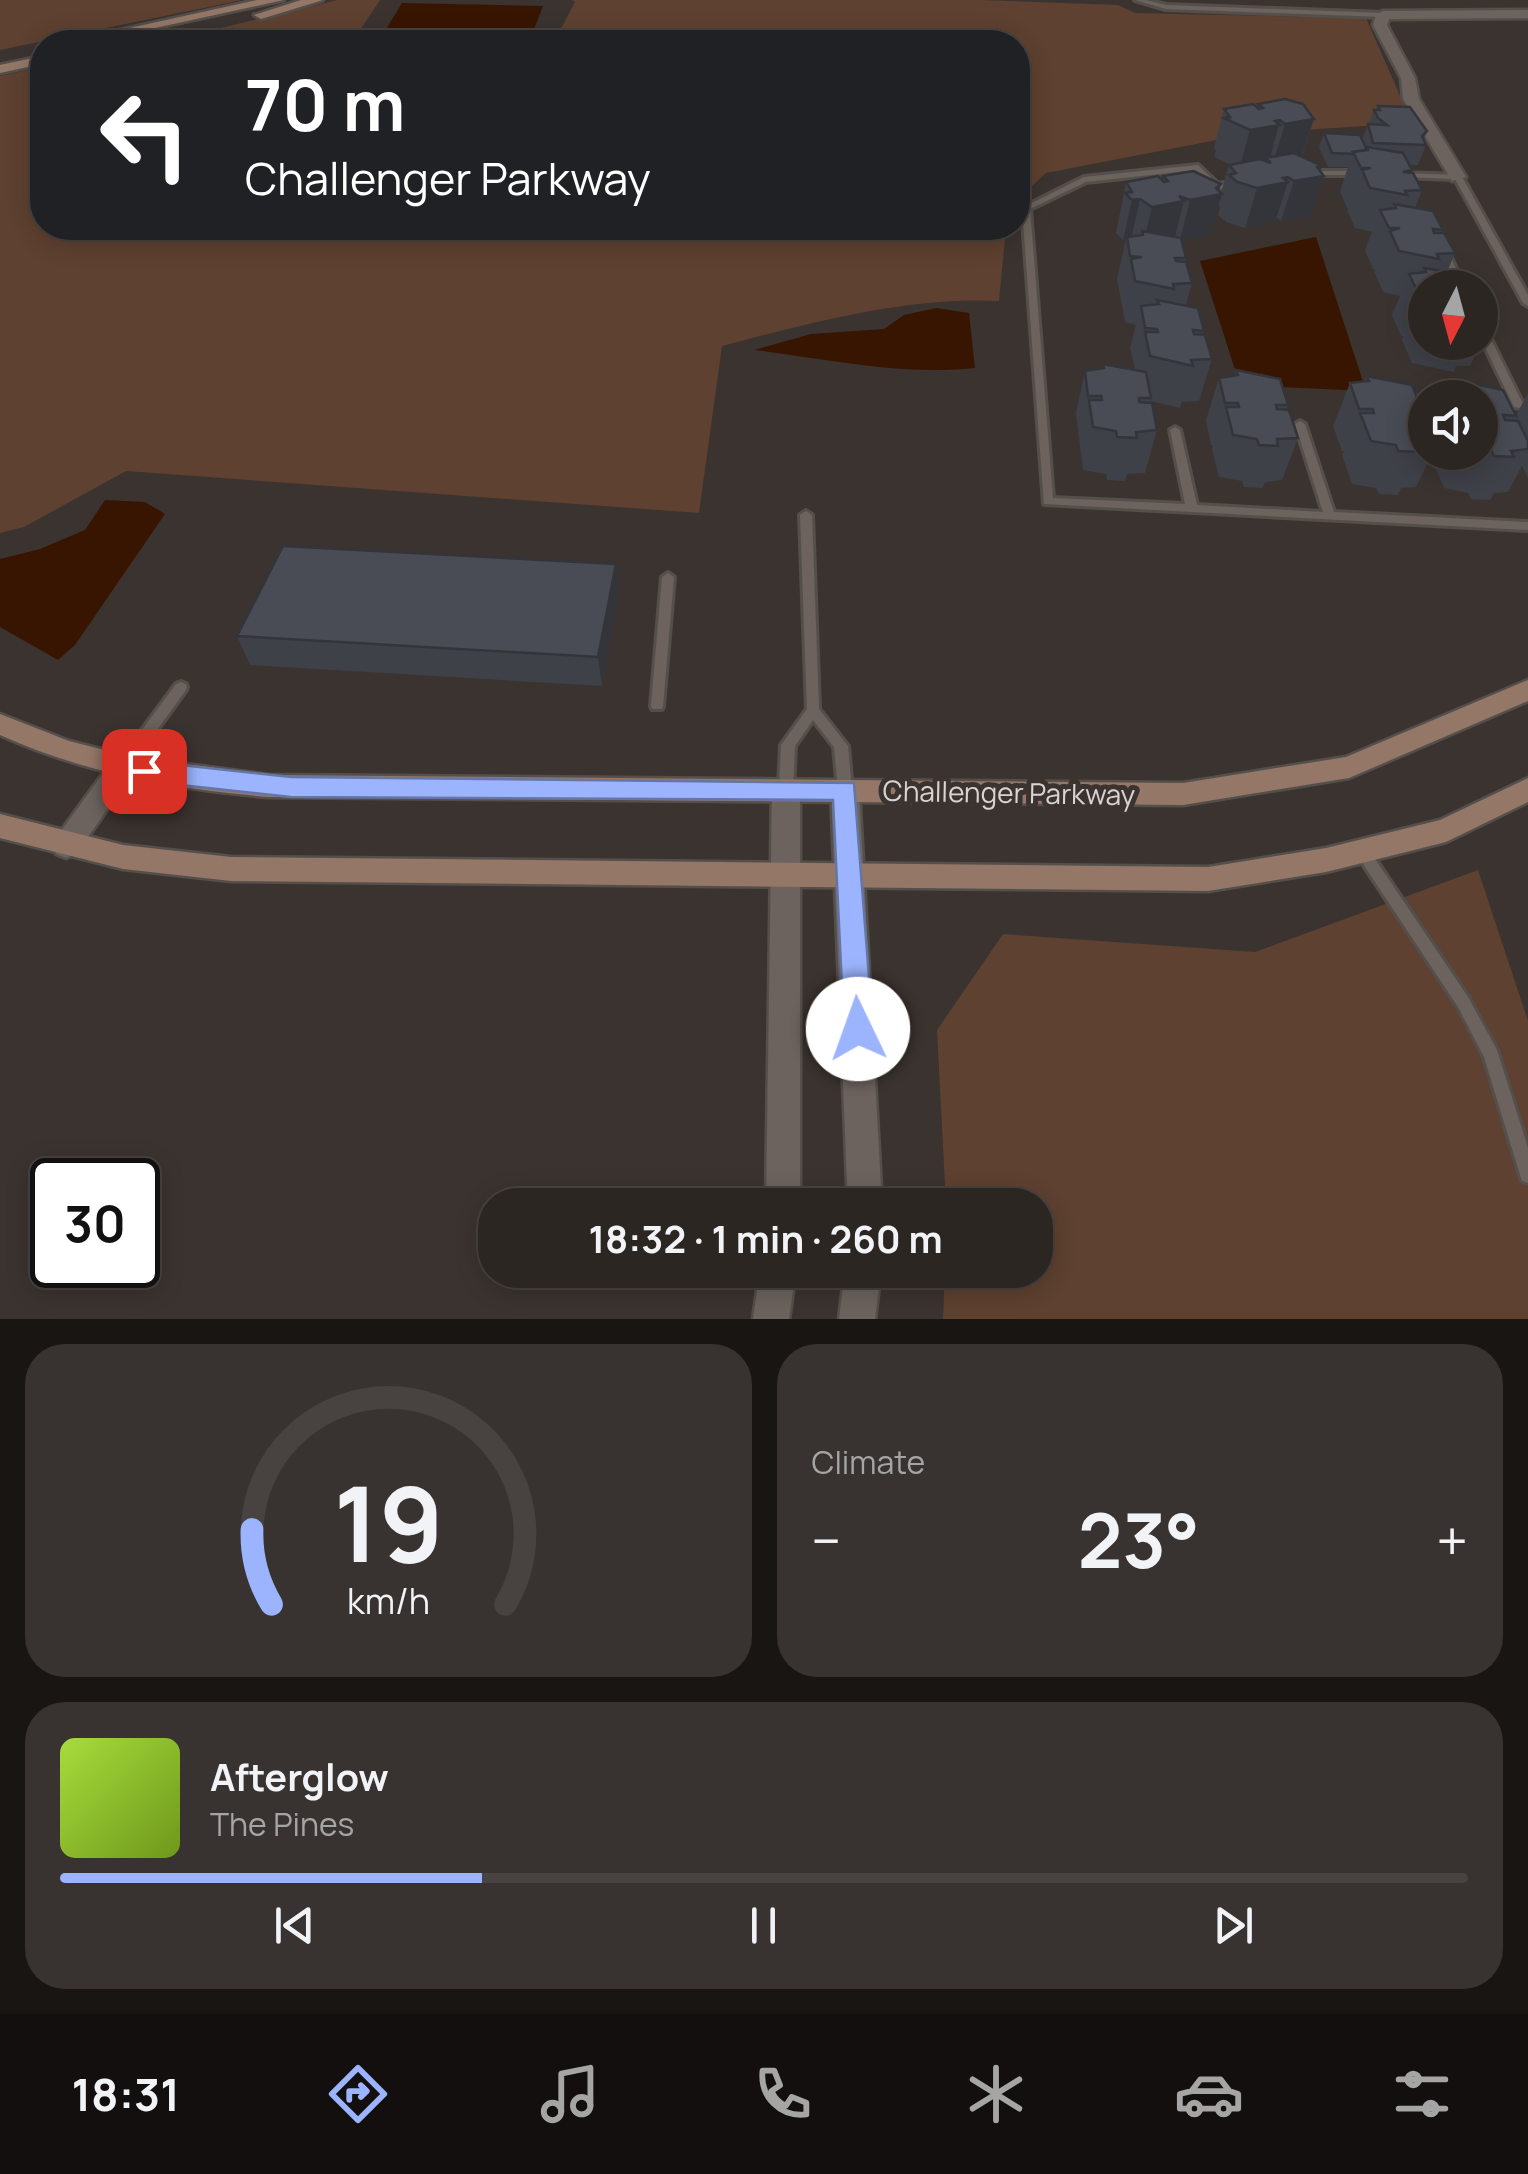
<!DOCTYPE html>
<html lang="en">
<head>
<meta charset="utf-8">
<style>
	:root { --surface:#2c2623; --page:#383230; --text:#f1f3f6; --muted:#a6a5a6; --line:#484341; --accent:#9cb4fd }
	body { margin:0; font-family:Manrope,sans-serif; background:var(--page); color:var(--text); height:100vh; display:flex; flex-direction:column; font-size:38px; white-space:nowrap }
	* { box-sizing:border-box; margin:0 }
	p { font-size:32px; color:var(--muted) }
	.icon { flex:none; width:55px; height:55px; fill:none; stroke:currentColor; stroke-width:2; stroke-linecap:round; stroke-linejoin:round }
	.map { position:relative; height:1319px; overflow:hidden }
	.sheet { display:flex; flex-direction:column; gap:25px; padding:25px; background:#181513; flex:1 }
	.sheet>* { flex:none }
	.banner { position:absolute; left:30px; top:30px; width:1000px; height:210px; border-radius:40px; box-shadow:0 5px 25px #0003,0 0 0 2px var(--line); background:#202124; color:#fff; overflow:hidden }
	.needle { width:65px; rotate:186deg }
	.buttons { position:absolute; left:1408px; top:270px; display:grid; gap:20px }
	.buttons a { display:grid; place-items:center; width:90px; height:90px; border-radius:50%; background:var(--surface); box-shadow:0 5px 25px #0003,0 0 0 2px var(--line); font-size:50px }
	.speed { position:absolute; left:30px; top:1158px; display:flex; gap:20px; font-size:50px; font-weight:700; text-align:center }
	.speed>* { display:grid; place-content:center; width:130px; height:130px; border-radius:50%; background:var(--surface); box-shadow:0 5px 25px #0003,0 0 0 2px var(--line); line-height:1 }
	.speed .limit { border:5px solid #111; border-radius:15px; background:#fff; color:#111 }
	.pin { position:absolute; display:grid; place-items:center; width:85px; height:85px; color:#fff; margin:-42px; border-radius:20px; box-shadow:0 5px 15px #0006 }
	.me { position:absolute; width:110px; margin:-55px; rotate:357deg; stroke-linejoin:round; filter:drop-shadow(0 0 8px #0008) }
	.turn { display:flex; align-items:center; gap:35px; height:210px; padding:0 50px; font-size:45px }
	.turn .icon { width:130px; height:130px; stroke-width:2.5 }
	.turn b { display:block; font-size:70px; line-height:85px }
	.big { font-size:75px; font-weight:700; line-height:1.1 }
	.sheet .tile { flex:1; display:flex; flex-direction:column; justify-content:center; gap:15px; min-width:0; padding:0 35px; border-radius:40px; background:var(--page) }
	.sheet .dial { align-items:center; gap:0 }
	.dial svg { height:260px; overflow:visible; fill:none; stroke:var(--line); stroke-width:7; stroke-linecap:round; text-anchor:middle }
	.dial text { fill:var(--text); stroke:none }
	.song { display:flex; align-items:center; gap:30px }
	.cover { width:120px; height:120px; border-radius:15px; background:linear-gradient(135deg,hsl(80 70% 55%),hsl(80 70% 35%)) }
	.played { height:10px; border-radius:5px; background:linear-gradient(90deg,var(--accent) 30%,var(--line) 30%) }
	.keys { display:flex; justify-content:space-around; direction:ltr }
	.heat { display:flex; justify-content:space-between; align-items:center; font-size:55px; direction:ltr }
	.sheet .tiles { flex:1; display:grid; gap:25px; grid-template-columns:1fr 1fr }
	.tile:last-child { grid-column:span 2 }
	.trip { position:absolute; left:478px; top:1188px; width:575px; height:100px; border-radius:40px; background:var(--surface); box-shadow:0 5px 25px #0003,0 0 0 2px var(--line); font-weight:700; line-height:100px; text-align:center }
	.dock { display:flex; height:160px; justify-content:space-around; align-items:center; background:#120f0e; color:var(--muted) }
	.dock .icon { width:70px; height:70px }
	.dock .selected { color:var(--accent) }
	.dock b { font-size:45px; color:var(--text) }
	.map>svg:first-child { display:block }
</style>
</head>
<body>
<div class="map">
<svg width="1528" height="1319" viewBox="0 0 1528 1319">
	<rect width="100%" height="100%" fill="#3b332f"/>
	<g fill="#5e4130">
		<polygon points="0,0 242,0 0,50"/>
		<polygon points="337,0 380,0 352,42 162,42"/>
		<polygon points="572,0 981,0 1118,5 1135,13 1366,18 1412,123 1253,133 1046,173 1018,199 1018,42 554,42 575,2"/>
		<path d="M 42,67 L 42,228 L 1006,228 L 999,301 C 908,296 810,323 722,346 L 699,513 L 126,471 L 24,527 L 0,533 L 0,76 Z"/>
		<polygon points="1478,870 1528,1021 1528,1319 943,1319 945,1270 1035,1270 1035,1205 946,1205 937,1030 1003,934 1255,952"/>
	</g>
	<g fill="#381500">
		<polygon points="402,3 543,6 529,42 379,41"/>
		<polygon points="1316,237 1366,391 1240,385 1200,261"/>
		<path d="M 936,308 L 969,313 L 975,368 C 901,376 828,359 754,350 L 811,334 L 884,329 L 904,315 Z"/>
		<polygon points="105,500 145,502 165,514 75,645 58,660 0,627 0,559 40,549 85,530"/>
	</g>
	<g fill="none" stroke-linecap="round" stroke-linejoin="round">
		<g stroke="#554f4b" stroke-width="6">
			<g id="lane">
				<polygon points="1135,0 1146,0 1166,5 1383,13 1386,15 1383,17 1166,9"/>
				<polygon points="1198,165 1218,184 1238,181 1242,184 1238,187 1213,189 1196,170 1086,182 1030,209 1053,498 1185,504 1170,430 1175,427 1180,430 1197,505 1323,512 1295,424 1300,421 1305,424 1334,512 1528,522 1528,530 1044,504 1022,208 1084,177"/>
				<polygon points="1304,171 1362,171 1366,173 1362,175 1304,175"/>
				<polygon points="1399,173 1461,175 1528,295 1528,306 1523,303 1455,179 1402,177 1398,175"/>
				<polygon points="1443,246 1447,249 1465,288 1456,288 1439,249"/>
				<polygon points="1480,324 1485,327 1522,402 1528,403 1528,409 1514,407 1513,405 1480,337"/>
				<polygon points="1419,396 1429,398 1425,398 1425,402 1415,401 1415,397"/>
				<polygon points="806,511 812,515 819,709 848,746 852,790 850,794 845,796 840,794 838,790 834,747 813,720 795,746 793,789 791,793 786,795 781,793 779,789 781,745 807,709 800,515"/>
				<polygon points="668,573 674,577 663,706 662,709 652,709 651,706 662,577"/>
				<polygon points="181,682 186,684 187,687 186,690 128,770 123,771 118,770 116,766 118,762 176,684"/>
				<polygon points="1362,845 1367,847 1468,997 1497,1050 1528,1148 1528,1183 1522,1181 1520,1175 1484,1057 1458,1007 1357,855 1355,851 1357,847"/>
			</g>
		</g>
		<g stroke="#554f4b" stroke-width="5">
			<g id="street">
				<polygon points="1528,10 1528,18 1389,19 1387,25 1415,78 1419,99 1466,177 1452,181 1403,99 1401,78 1373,25 1376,15 1383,11"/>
				<polygon points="123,755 132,758 136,766 132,774 76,854 66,858 56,854 52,846 56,838 114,758"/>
				<polygon points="786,778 796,781 800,789 800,1205 766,1205 772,789 776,781"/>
				<polygon points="845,779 855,782 859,790 882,1205 848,1205 831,790 835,782"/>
				<polygon points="760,1270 796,1270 789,1319 753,1319"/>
				<polygon points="845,1270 881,1270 875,1319 839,1319"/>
			</g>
		</g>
		<g stroke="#554f4b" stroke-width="5">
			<g id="secondary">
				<polygon points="257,0 284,0 91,42 66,42"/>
				<polygon points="301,0 323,0 261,19 254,15"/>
				<polygon points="42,56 42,64 0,73 0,65"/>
				<path d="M 1528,680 L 1528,701 L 1349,778 L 1183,805 L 269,797 C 176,789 86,774 0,735 L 0,714 L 69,741 L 132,757 L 269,775 L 1183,783 L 1346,757 Z"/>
				<polygon points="1528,778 1528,802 1446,842 1326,872 1208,891 231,881 123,869 0,838 0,814 123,845 231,857 1208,867 1326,848 1440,820"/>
			</g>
		</g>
		<use href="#lane" fill="#6c635e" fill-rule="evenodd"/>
		<use href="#street" fill="#6c635e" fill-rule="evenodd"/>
		<use href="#secondary" fill="#947767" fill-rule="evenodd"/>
	</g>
	<g fill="#3f4148">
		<polygon points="1258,104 1314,119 1302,157 1321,172 1311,216 1281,221 1277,218 1275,222 1245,228 1226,222 1218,215 1220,207 1218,205 1210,234 1181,240 1186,258 1185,262 1192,283 1186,305 1204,331 1203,335 1212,359 1199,401 1182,402 1180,408 1150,401 1157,430 1145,473 1127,474 1125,481 1107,480 1106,474 1083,470 1076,413 1085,371 1102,369 1103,364 1135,370 1130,348 1136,325 1125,322 1117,278 1126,240 1123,240 1116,233 1126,182 1162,180 1163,176 1221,193 1229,164 1214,157 1216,151 1214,148 1224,109 1257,107"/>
		<polygon points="1378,106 1427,131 1424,140 1426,145 1418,165 1409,165 1411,173 1422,190 1415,208 1443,230 1441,233 1455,253 1447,272 1425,288 1425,342 1480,342 1480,304 1490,324 1470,366 1456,366 1454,372 1412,363 1402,340 1403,336 1401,336 1392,315 1400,296 1383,292 1374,271 1375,269 1373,269 1365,250 1372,232 1355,228 1347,210 1348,208 1347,208 1340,191 1348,167 1328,167 1319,147 1324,133 1362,140 1374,110 1377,110"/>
		<polygon points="1236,370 1288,405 1286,410 1298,438 1282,480 1265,482 1263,488 1244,487 1242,481 1219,477 1212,449 1213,445 1211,445 1206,420 1219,378 1234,375"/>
		<polygon points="1366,376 1423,412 1421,416 1425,417 1425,452 1480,452 1480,398 1436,398 1440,388 1453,386 1456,380 1516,416 1513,421 1528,393 1528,478 1522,466 1508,492 1494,493 1490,500 1471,499 1468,493 1444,488 1432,460 1434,456 1431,456 1416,487 1401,488 1398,495 1379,494 1376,488 1352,484 1342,455 1344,451 1342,451 1333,426 1350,383 1364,382"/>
		<polygon points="616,564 619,593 602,686 250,665 237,636"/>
	</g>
	<g fill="#33353b">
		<polygon points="1314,119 1301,158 1273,163 1285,124"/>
		<polygon points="1280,120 1269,162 1264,160 1263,165 1239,169 1250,130"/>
		<polygon points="1322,166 1319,177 1324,176 1311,216 1281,221 1294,181 1317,167"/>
		<polygon points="1288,177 1286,183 1288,182 1275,222 1245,228 1257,188"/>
		<polygon points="1221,184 1218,195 1222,194 1210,234 1180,240 1190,200 1216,188"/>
		<polygon points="1140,199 1131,239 1123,240 1132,200"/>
		<polygon points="1184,201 1174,241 1142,247 1152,207"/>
		<polygon points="616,564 619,593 602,686 598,657"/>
	</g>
	<g fill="#494c54" stroke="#33353b" stroke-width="2.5">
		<polygon points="1285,99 1303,104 1314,119 1285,124 1280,120 1275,121 1280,125 1250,130 1224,118 1230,117 1224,109 1253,104 1259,109 1263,108 1258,104"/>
		<polygon points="1378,106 1410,107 1427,131 1422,136 1426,145 1373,143 1368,124 1387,125 1378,118 1374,110 1380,110"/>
		<polygon points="1324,133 1360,135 1366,148 1365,150 1353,152 1354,154 1332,153"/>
		<polygon points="1367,147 1403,153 1412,170 1403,172 1413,173 1422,190 1405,191 1407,195 1370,188 1362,170 1371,168 1361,168 1353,152 1368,150"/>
		<polygon points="1294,153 1322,166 1317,167 1324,176 1294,181 1288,177 1283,178 1288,182 1257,188 1237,182 1229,175 1236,173 1229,165 1260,159 1271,163 1265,158"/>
		<polygon points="1193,171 1221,184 1216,188 1222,194 1190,200 1179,196 1184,201 1152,207 1140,199 1132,200 1125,193 1132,192 1126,182 1158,176 1164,182 1168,181 1163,176"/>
		<polygon points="1394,204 1433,211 1443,230 1433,229 1434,233 1444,233 1455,253 1437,254 1439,259 1399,251 1390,231 1400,228 1389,228 1380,210 1396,208"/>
		<polygon points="1142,231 1181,238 1186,258 1175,258 1176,261 1186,262 1192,283 1173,284 1174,289 1135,281 1131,259 1142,257 1130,256 1127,237 1143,235"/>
		<polygon points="1424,268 1465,275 1472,288 1425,288 1425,295 1419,295 1409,274 1426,272"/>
		<polygon points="1157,300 1198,308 1204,331 1193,330 1194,334 1205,335 1212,359 1191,360 1193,366 1150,356 1145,332 1158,332 1157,329 1145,328 1141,306 1159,304"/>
		<polygon points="1480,304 1490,324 1480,324"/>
		<polygon points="1103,364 1146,372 1151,398 1139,398 1139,402 1152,403 1157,430 1136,432 1137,438 1117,437 1116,431 1093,427 1089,400 1102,400 1101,396 1088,396 1085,371 1104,368"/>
		<polygon points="1236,370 1280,379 1288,405 1276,405 1277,409 1289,410 1298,438 1277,439 1278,446 1259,445 1257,439 1233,435 1226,407 1239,407 1238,403 1225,403 1219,378 1238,375"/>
		<polygon points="1366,376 1412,385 1423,412 1411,411 1413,416 1425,417 1425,445 1415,446 1418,452 1398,451 1396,445 1371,441 1360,413 1374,413 1373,409 1359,409 1350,383 1369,381"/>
		<polygon points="1456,380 1503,390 1516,416 1503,415 1505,420 1518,421 1528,441 1528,449 1511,451 1514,457 1494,456 1491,450 1480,448 1480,398 1444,398 1440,388 1459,385"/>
		<polygon points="283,546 616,564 598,657 237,636"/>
	</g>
	<polygon fill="#9cb4fd" stroke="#6575a4" stroke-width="2.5" points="144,761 291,777 854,783 873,1029 868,1038 858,1042 848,1038 844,1029 833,800 291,797 144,781 132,771"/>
	<g text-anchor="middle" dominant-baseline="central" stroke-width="10" stroke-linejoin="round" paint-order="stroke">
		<g font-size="28" fill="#d9d4d1" stroke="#3b332f">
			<text transform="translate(1009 792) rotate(1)">Challenger Parkway</text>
		</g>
	</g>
</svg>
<div class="buttons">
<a><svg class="needle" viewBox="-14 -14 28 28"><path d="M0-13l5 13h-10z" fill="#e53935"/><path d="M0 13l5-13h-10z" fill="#a6a5a6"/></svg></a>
<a><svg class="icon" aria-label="sound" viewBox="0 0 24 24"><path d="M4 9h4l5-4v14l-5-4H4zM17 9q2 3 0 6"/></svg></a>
</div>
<div class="speed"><div class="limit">30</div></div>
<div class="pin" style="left:144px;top:771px;background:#d93025"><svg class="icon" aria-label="arrive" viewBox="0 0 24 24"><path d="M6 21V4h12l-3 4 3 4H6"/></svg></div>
<svg class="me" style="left:858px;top:1029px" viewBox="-20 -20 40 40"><circle r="19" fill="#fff"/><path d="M0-13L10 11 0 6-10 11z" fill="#9cb4fd"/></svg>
<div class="trip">18:32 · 1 min · 260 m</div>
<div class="banner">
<div class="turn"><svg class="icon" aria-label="left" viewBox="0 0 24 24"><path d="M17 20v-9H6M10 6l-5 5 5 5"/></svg><div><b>70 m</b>Challenger Parkway</div></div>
</div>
</div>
<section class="sheet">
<div class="tiles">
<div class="tile dial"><svg viewBox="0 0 100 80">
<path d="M14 69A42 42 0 1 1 86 69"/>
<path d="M14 69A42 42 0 0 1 8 46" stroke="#9cb4fd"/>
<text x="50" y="56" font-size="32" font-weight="700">19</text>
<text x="50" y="72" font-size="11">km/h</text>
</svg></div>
<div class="tile"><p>Climate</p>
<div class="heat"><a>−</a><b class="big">23°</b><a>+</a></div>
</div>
<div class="tile">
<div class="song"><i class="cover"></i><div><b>Afterglow</b><p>The Pines</p></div></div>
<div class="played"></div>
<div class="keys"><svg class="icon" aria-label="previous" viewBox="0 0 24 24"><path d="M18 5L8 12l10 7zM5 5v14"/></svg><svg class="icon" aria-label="pause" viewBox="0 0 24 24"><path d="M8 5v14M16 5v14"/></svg><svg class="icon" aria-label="next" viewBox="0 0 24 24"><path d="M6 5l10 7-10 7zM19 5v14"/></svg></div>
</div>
</div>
</section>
<nav class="dock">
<b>18:31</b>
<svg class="icon selected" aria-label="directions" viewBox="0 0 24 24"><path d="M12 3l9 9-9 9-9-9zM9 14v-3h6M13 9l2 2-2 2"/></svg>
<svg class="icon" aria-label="music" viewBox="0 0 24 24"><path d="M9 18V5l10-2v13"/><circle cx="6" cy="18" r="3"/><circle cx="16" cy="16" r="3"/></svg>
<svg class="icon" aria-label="phone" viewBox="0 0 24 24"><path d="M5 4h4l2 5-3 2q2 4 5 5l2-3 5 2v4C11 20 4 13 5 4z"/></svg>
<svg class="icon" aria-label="climate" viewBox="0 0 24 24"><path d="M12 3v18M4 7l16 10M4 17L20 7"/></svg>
<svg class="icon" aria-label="car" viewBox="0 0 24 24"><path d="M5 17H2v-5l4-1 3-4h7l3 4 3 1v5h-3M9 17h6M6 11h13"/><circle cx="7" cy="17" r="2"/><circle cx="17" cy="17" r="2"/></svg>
<svg class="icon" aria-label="filters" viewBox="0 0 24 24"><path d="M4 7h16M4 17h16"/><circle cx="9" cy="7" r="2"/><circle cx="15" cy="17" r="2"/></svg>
</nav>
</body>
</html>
